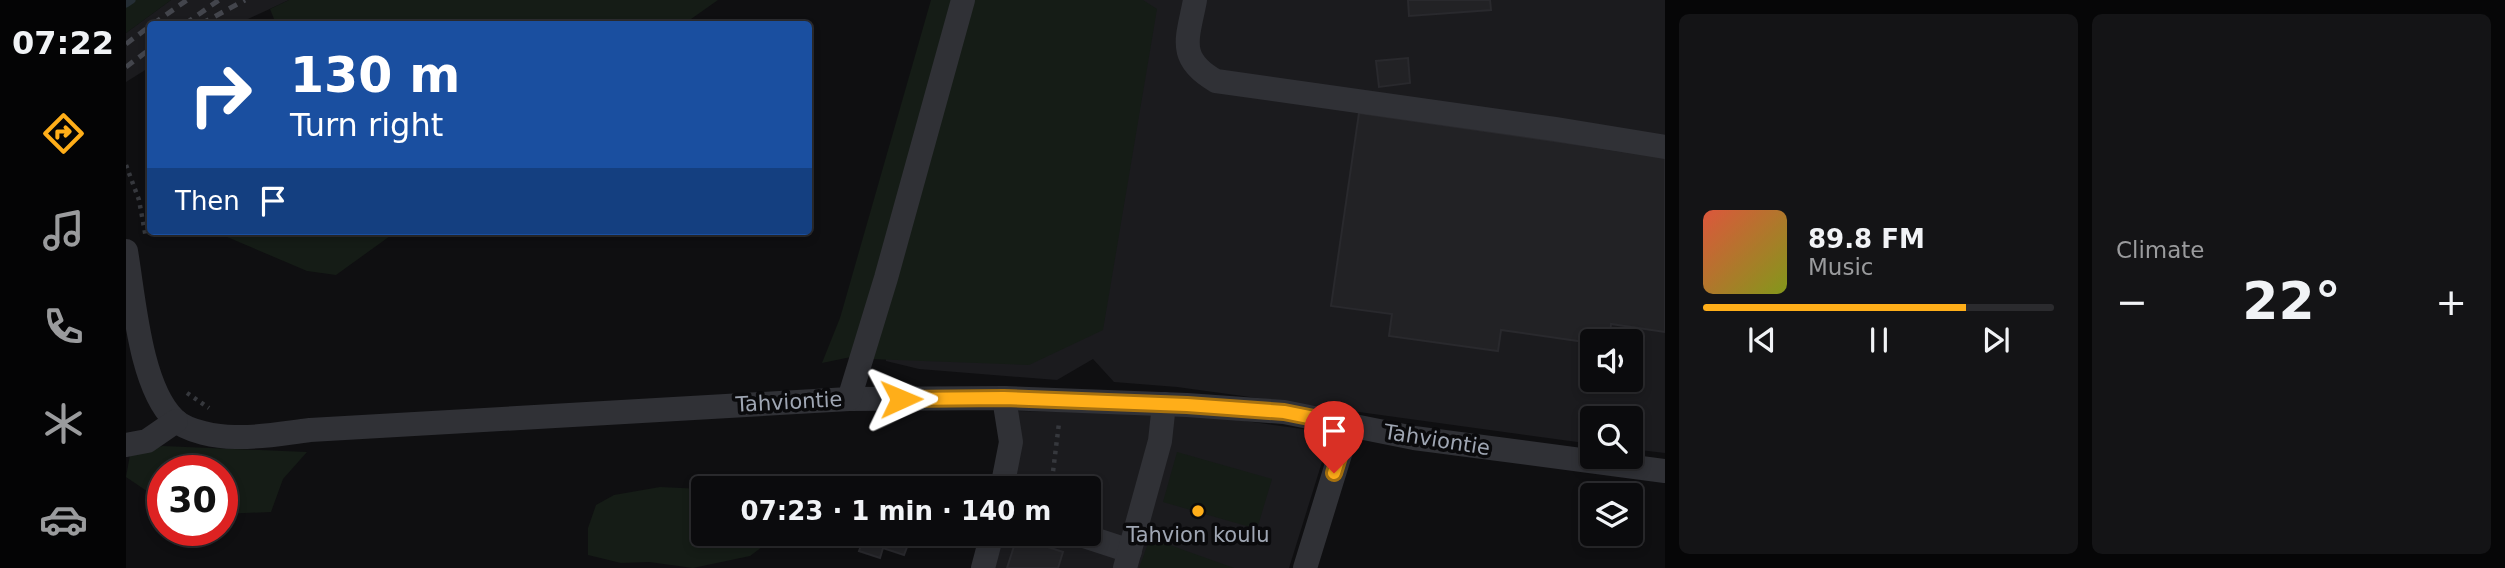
<!DOCTYPE html>
<html lang="en">
<head>
<meta charset="utf-8">
<style>
	:root { --surface:#0b0b0d; --page:#141416; --text:#f1f3f6; --muted:#9a9b9d; --line:#2b2b2e; --accent:#ffae19 }
	body { margin:0; font-family:"DejaVu Sans",sans-serif; background:var(--page); color:var(--text); height:100vh; display:flex; flex-direction:column; font-size:26px; white-space:nowrap }
	* { box-sizing:border-box; margin:0 }
	p { font-size:23px; color:var(--muted) }
	.icon { flex:none; width:38px; height:38px; fill:none; stroke:currentColor; stroke-width:2; stroke-linecap:round; stroke-linejoin:round }
	.map { position:relative; flex:1; overflow:hidden }
	.panel { display:flex; flex-direction:column; gap:14px; padding:14px; background:#060607; width:840px }
	.panel>* { flex:none }
	.banner { position:absolute; left:21px; top:21px; width:665px; height:214px; border-radius:7px; box-shadow:0 4px 10px #0003,0 0 0 2px var(--line); background:#1a4fa0; color:#fff; overflow:hidden }
	.tools { position:absolute; left:1454px; top:329px; display:grid; gap:14px }
	.tools a { display:grid; place-items:center; width:63px; height:63px; border-radius:7px; background:var(--surface); box-shadow:0 4px 10px #0003,0 0 0 2px var(--line); font-size:35px }
	.speed { position:absolute; left:21px; top:455px; display:flex; gap:14px; font-size:35px; font-weight:700; text-align:center }
	.speed>* { display:grid; place-content:center; width:91px; height:91px; border-radius:50%; background:var(--surface); box-shadow:0 4px 10px #0003,0 0 0 2px var(--line); line-height:1 }
	.speed .limit { border:10px solid #d22; background:#fff; color:#111 }
	.pin { position:absolute; display:grid; place-items:center; width:60px; height:60px; color:#fff; margin:-72px -30px; border-radius:50% 50% 50% 0; rotate:-45deg; box-shadow:0 0 7px #0007 }
	.pin .icon { rotate:45deg }
	.me { position:absolute; width:77px; margin:-38px; rotate:89deg; stroke-linejoin:round; filter:drop-shadow(0 0 5px #0008) }
	.turn { display:flex; align-items:center; gap:24px; height:147px; padding:0 28px; font-size:32px }
	.turn .icon { width:91px; height:91px; stroke-width:2.5 }
	.turn b { display:block; font-size:49px; line-height:60px }
	.then { display:flex; align-items:center; height:66px; padding:0 28px; background:#0003; gap:14px; font-size:26px }
	.big { font-size:52px; font-weight:800; line-height:1.1 }
	.panel .widget { flex:1; display:flex; flex-direction:column; justify-content:center; gap:10px; min-width:0; padding:0 24px; border-radius:10px; background:var(--page) }
	.song { display:flex; align-items:center; gap:21px }
	.cover { width:84px; height:84px; border-radius:10px; background:linear-gradient(135deg,hsl(10 70% 55%),hsl(70 70% 35%)) }
	.played { height:7px; border-radius:4px; background:linear-gradient(90deg,var(--accent) 75%,var(--line) 75%) }
	.keys { display:flex; justify-content:space-around; direction:ltr }
	.heat { display:flex; justify-content:space-between; align-items:center; font-size:38px; direction:ltr }
	.panel .tiles { flex:1; display:grid; gap:14px; grid-template-columns:repeat(2,1fr) }
	.trip { position:absolute; left:565px; top:476px; width:410px; height:70px; border-radius:7px; background:var(--surface); box-shadow:0 4px 10px #0003,0 0 0 2px var(--line); font-weight:800; line-height:70px; text-align:center }
	main { display:flex; flex:1; min-height:0 }
	.tab-bar { display:flex; flex-direction:column; width:126px; justify-content:space-around; align-items:center; background:#040405; color:var(--muted) }
	.tab-bar .icon { width:49px; height:49px }
	.tab-bar .selected { color:var(--accent) }
	.tab-bar b { font-size:32px; color:var(--text) }
	.map>svg:first-child { display:block }
</style>
</head>
<body>
<main>
<nav class="tab-bar">
<b>07:22</b>
<svg class="icon selected" aria-label="directions" viewBox="0 0 24 24"><path d="M12 3l9 9-9 9-9-9zM9 14v-3h6M13 9l2 2-2 2"/></svg>
<svg class="icon" aria-label="music" viewBox="0 0 24 24"><path d="M9 18V5l10-2v13"/><circle cx="6" cy="18" r="3"/><circle cx="16" cy="16" r="3"/></svg>
<svg class="icon" aria-label="phone" viewBox="0 0 24 24"><path d="M5 4h4l2 5-3 2q2 4 5 5l2-3 5 2v4C11 20 4 13 5 4z"/></svg>
<svg class="icon" aria-label="climate" viewBox="0 0 24 24"><path d="M12 3v18M4 7l16 10M4 17L20 7"/></svg>
<svg class="icon" aria-label="car" viewBox="0 0 24 24"><path d="M5 17H2v-5l4-1 3-4h7l3 4 3 1v5h-3M9 17h6M6 11h13"/><circle cx="7" cy="17" r="2"/><circle cx="17" cy="17" r="2"/></svg>
</nav>
<div class="map">
<svg width="1539" height="568" viewBox="0 0 1539 568">
	<rect width="100%" height="100%" fill="#0f0f11"/>
	<g fill="#1b1b1e" fill-rule="evenodd">
		<polygon points="45,0 163,0 111,24 24,24 24,67 0,82 0,33"/>
		<path d="M 822,0 L 1539,0 L 1539,453 L 1505,449 L 1505,418 L 1466,418 L 1466,444 L 1051,387 L 988,382 L 967,359 L 931,380 L 793,369 L 760,361 L 758,349 ZM 1466,341 L 1505,341 L 1505,380 L 1466,380 Z"/>
		<polygon points="889,411 1076,415 1205,433 1163,568 864,568 873,534 962,534 962,488 885,488"/>
	</g>
	<g fill="#151c16">
		<polygon points="0,0 45,0 0,33"/>
		<polygon points="163,0 592,0 558,24 150,24 144,9"/>
		<polygon points="805,0 830,0 725,357 696,363 714,318"/>
		<polygon points="845,0 1017,0 1031,9 977,330 903,365 745,359"/>
		<polygon points="87,231 271,231 210,275 181,271"/>
		<polygon points="37,446 181,452 157,479 145,512 96,514 96,471 37,471 37,502 0,477 4,455"/>
		<polygon points="1051,452 1146,479 1131,529 1037,502"/>
		<polygon points="534,487 577,489 578,534 647,534 644,541 624,556 567,568 523,562 495,563 462,555 462,528 470,505 488,495"/>
		<polygon points="1024,538 1108,568 1013,568"/>
	</g>
	<g fill="none" stroke-linecap="round" stroke-linejoin="round">
		<polyline stroke="#252e35" stroke-width="7" points="0,4 6,0"/>
	</g>
	<g fill="#222225" stroke="#29292d" stroke-width="2">
		<polygon points="1282,0 1364,0 1365,10 1283,16"/>
		<polygon points="1282,58 1284,83 1253,87 1250,61"/>
		<polygon points="1233,113 1539,157 1539,332 1485,324 1483,341 1466,341 1466,343 1375,330 1372,351 1263,336 1266,314 1205,306"/>
		<polygon points="739,534 786,534 778,555 757,548 754,558 733,551"/>
		<polygon points="891,537 937,552 932,568 881,568"/>
	</g>
	<g fill="none" stroke-linecap="round" stroke-linejoin="round">
		<g stroke="#36383d" stroke-width="4.5" stroke-dasharray="3.5 5" stroke-linecap="butt">
			<polyline points="0,165 13,200 20,238"/>
			<polyline points="61,393 83,408"/>
			<polyline points="925,488 933,423"/>
		</g>
		<g stroke="#303136" stroke-width="24">
			<path d="M 1069,0 C 1062,38 1050,58 1090,81 L 1429,129 L 1539,147"/>
			<path d="M 0,251 C 8,298 14,386 48,419 C 61,432 92,437 109,437 C 134,438 159,433 184,430 L 723,399 L 878,398 L 1061,405 L 1158,412 L 1288,438 L 1539,471"/>
			<polyline points="723,399 760,278 837,0"/>
			<polyline points="0,445 21,441 50,421"/>
			<polyline points="876,488 885,442 878,398"/>
			<polyline points="952,534 1004,551"/>
			<polyline points="857,568 866,534"/>
			<polyline points="999,568 1034,441 1038,404"/>
			<polyline points="1179,568 1223,425"/>
		</g>
		<g stroke="#43454c" stroke-width="5" stroke-dasharray="9 7" stroke-linecap="butt">
			<polyline points="27,24 61,0"/>
			<polyline points="59,24 93,0"/>
			<polyline points="75,24 119,0"/>
			<polyline points="0,44 24,26"/>
			<polyline points="0,67 24,49"/>
		</g>
	</g>
	<g fill="none" stroke-linecap="round" stroke-linejoin="round">
		<g stroke="#a67110" stroke-width="18">
			<polyline id="route" points="775,399 878,398 1061,405 1158,412 1223,425 1208,473"/>
		</g>
		<use href="#route" stroke="#ffae19" stroke-width="12"/>
	</g>
	<circle fill="#ffae19" stroke="#0a0a0c" stroke-width="2.5" cx="1072" cy="511" r="7"/>
	<g text-anchor="middle" dominant-baseline="central" stroke-width="7" stroke-linejoin="round" paint-order="stroke">
		<g font-size="21" fill="#9fa6b3" stroke="#0a0a0c">
			<text transform="translate(663 402) rotate(-3)">Tahviontie</text>
			<text transform="translate(1311 440) rotate(9)">Tahviontie</text>
		</g>
		<g font-size="21" fill="#9fa6b3" stroke="#0a0a0c">
			<text x="1072" y="535">Tahvion koulu</text>
		</g>
	</g>
</svg>
<div class="tools">
<a><svg class="icon" aria-label="sound" viewBox="0 0 24 24"><path d="M4 9h4l5-4v14l-5-4H4zM17 9q2 3 0 6"/></svg></a>
<a><svg class="icon" aria-label="search" viewBox="0 0 24 24"><circle cx="10" cy="10" r="6"/><path d="M15 15l6 6"/></svg></a>
<a><svg class="icon" aria-label="layers" viewBox="0 0 24 24"><path d="M12 4l9 5-9 5-9-5zM3 14l9 5 9-5"/></svg></a>
</div>
<div class="speed"><div class="limit">30</div></div>
<div class="pin" style="left:1208px;top:473px;background:#d93025"><svg class="icon" aria-label="arrive" viewBox="0 0 24 24"><path d="M6 21V4h12l-3 4 3 4H6"/></svg></div>
<svg class="me" style="left:775px;top:399px" viewBox="-20 -20 40 40"><path d="M0-17L14 15 0 8-14 15z" fill="#ffae19" stroke="#fff" stroke-width="4"/></svg>
<div class="trip">07:23 · 1 min · 140 m</div>
<div class="banner">
<div class="turn"><svg class="icon" aria-label="right" viewBox="0 0 24 24"><path d="M7 20v-9h11M14 6l5 5-5 5"/></svg><div><b>130 m</b>Turn right</div></div>
<div class="then">Then<svg class="icon" aria-label="arrive" viewBox="0 0 24 24"><path d="M6 21V4h12l-3 4 3 4H6"/></svg></div>
</div>
</div>
<section class="panel">
<div class="tiles">
<div class="widget">
<div class="song"><i class="cover"></i><div><b>89.8 FM</b><p>Music</p></div></div>
<div class="played"></div>
<div class="keys"><svg class="icon" aria-label="previous" viewBox="0 0 24 24"><path d="M18 5L8 12l10 7zM5 5v14"/></svg><svg class="icon" aria-label="pause" viewBox="0 0 24 24"><path d="M8 5v14M16 5v14"/></svg><svg class="icon" aria-label="next" viewBox="0 0 24 24"><path d="M6 5l10 7-10 7zM19 5v14"/></svg></div>
</div>
<div class="widget"><p>Climate</p>
<div class="heat"><a>−</a><b class="big">22°</b><a>+</a></div>
</div>
</div>
</section>
</main>
</body>
</html>
